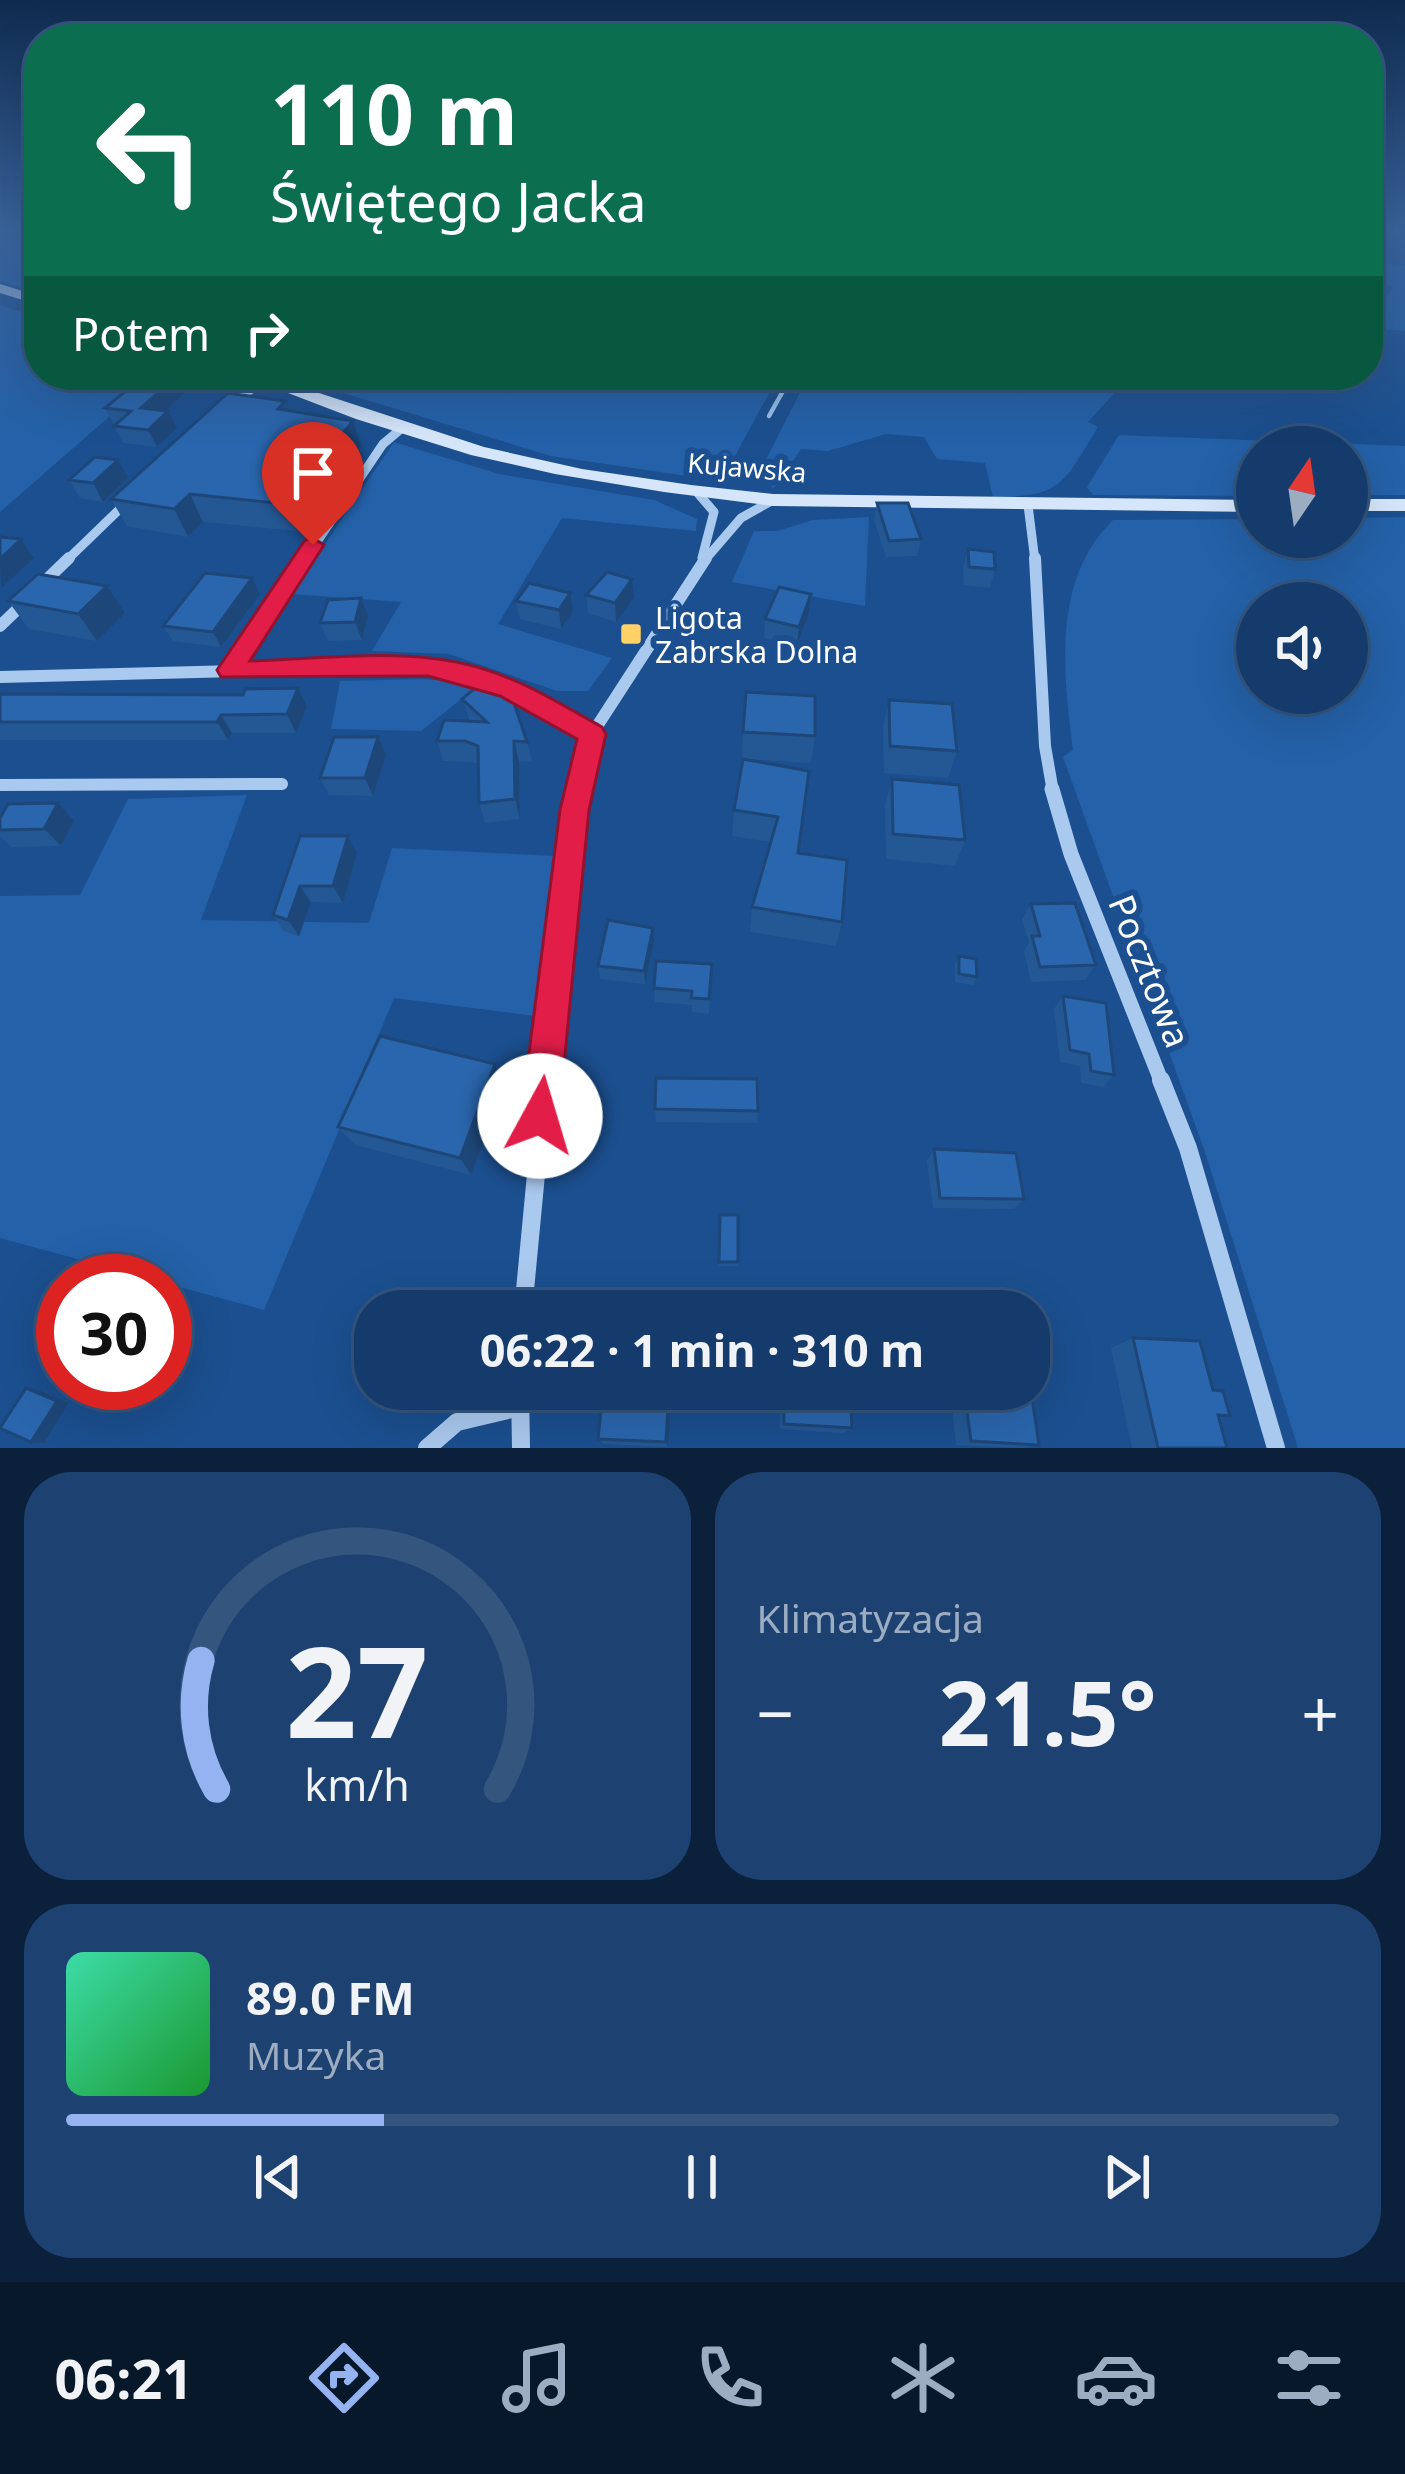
<!DOCTYPE html>
<html lang="pl">
<head>
<meta charset="utf-8">
<style>
	:root { --surface:#143b6b; --page:#1d4271; --text:#f1f3f6; --muted:#9dadc1; --line:#33557e; --accent:#95b2f1 }
	body { margin:0; font-family:"Noto Sans",sans-serif; background:var(--page); color:var(--text); height:100vh; display:flex; flex-direction:column; font-size:45px; white-space:nowrap }
	* { box-sizing:border-box; margin:0 }
	p { font-size:39px; color:var(--muted) }
	.icon { flex:none; width:66px; height:66px; fill:none; stroke:currentColor; stroke-width:2; stroke-linecap:round; stroke-linejoin:round }
	.map { position:relative; height:1448px; overflow:hidden }
	.panel { display:flex; flex-direction:column; gap:24px; padding:24px; background:#0b203b; flex:1 }
	.panel>* { flex:none }
	.banner { position:absolute; left:24px; top:24px; width:1359px; height:366px; border-radius:48px; box-shadow:0 12px 48px #0002,0 0 0 3px var(--line); background:#0b6e4f; color:#fff; overflow:hidden }
	.needle { width:78px; rotate:13deg }
	.tools { position:absolute; left:1236px; top:426px; display:grid; gap:24px }
	.tools a { display:grid; place-items:center; width:132px; height:132px; border-radius:50%; background:var(--surface); box-shadow:0 12px 48px #0002,0 0 0 3px var(--line); font-size:60px }
	.speed { position:absolute; left:36px; top:1254px; display:flex; gap:24px; font-size:60px; font-weight:700; text-align:center }
	.speed>* { display:grid; place-content:center; width:156px; height:156px; border-radius:50%; background:var(--surface); box-shadow:0 12px 48px #0002,0 0 0 3px var(--line); line-height:1 }
	.speed .limit { border:18px solid #d22; background:#fff; color:#111 }
	.pin { position:absolute; display:grid; place-items:center; width:102px; height:102px; color:#fff; margin:-123px -51px; border-radius:50% 50% 50% 0; rotate:-45deg; box-shadow:0 0 12px #0007 }
	.pin .icon { rotate:45deg }
	.me { position:absolute; width:132px; margin:-66px; rotate:6deg; stroke-linejoin:round; filter:drop-shadow(0 0 9px #0008) }
	.turn { display:flex; align-items:center; gap:42px; height:252px; padding:0 48px; font-size:54px }
	.turn .icon { width:156px; height:156px; stroke-width:2.5 }
	.turn b { display:block; font-size:84px; line-height:102px }
	.then { display:flex; align-items:center; height:114px; padding:0 48px; background:#0003; gap:24px; font-size:45px }
	.big { font-size:90px; font-weight:700; line-height:1.1 }
	.panel .card { flex:1; display:flex; flex-direction:column; justify-content:center; gap:18px; min-width:0; padding:0 42px; border-radius:48px; background:var(--page) }
	.panel .dial { align-items:center; gap:0 }
	.dial svg { height:312px; overflow:visible; fill:none; stroke:var(--line); stroke-width:7; stroke-linecap:round; text-anchor:middle }
	.dial text { fill:var(--text); stroke:none }
	.song { display:flex; align-items:center; gap:36px }
	.cover { width:144px; height:144px; border-radius:18px; background:linear-gradient(135deg,hsl(160 70% 55%),hsl(130 70% 35%)) }
	.played { height:12px; border-radius:6px; background:linear-gradient(90deg,var(--accent) 25%,var(--line) 25%) }
	.keys { display:flex; justify-content:space-around; direction:ltr }
	.heat { display:flex; justify-content:space-between; align-items:center; font-size:66px; direction:ltr }
	.panel .tiles { flex:1; display:grid; gap:24px; grid-template-columns:1fr 1fr }
	.card:last-child { grid-column:span 2 }
	.trip { position:absolute; left:354px; top:1290px; width:696px; height:120px; border-radius:48px; background:var(--surface); box-shadow:0 12px 48px #0002,0 0 0 3px var(--line); font-weight:700; line-height:120px; text-align:center }
	.dock { display:flex; height:192px; justify-content:space-around; align-items:center; background:#08182b; color:var(--muted) }
	.dock .icon { width:84px; height:84px }
	.dock .selected { color:var(--accent) }
	.dock b { font-size:54px; color:var(--text) }
	.map>svg:first-child { display:block }
</style>
</head>
<body>
<div class="map">
<svg width="1405" height="1448" viewBox="0 0 1405 1448">
	<rect width="100%" height="100%" fill="#1b4f8f"/>
	<g fill="#2461a8" fill-rule="evenodd">
		<polygon points="0,230 39,230 39,294 0,281"/>
		<polygon points="1368,261 1405,266 1405,331 1368,328 1368,295 1388,295 1393,288 1368,271"/>
		<polygon points="0,305 39,318 39,375 157,375 0,512"/>
		<polygon points="284,375 779,375 729,467 719,475 700,478 551,456"/>
		<path d="M 809,375 L 1131,375 L 1088,422 L 1098,427 C 1063,483 1064,497 993,497 L 985,463 L 937,459 L 924,437 L 886,434 L 828,451 L 801,449 L 774,488 L 756,479 Z"/>
		<polygon points="1119,435 1405,446 1405,495 1347,495 1347,447 1257,447 1257,496 1093,495 1087,487"/>
		<polygon points="394,442 499,474 654,500 697,519 696,531 562,518 498,624 612,658 588,691 557,691 449,654 372,651 401,602 291,594"/>
		<polygon points="869,517 865,606 732,582 754,531 777,531 813,520"/>
		<path d="M 1405,517 L 1405,1448 L 1298,1448 L 1206,1155 L 1063,757 L 1073,750 C 1063,672 1052,579 1113,520 L 1257,519 L 1257,537 L 1347,537 L 1347,518 ZM 1347,603 L 1347,693 L 1257,693 L 1257,603 Z"/>
		<polygon points="424,679 479,685 421,731 331,729 340,681"/>
		<polygon points="247,795 201,920 369,923 392,848 554,856 535,1016 394,998 264,1310 0,1238 0,896 80,895 128,799"/>
	</g>
	<g fill="none" stroke-linecap="round" stroke-linejoin="round">
		<polyline stroke="#9cc4f0" stroke-width="4.5" points="769,416 792,375"/>
		<g stroke="#a9c9ee" stroke-width="9">
			<polyline points="230,403 264,381"/>
			<polyline points="696,491 714,512 702,558"/>
			<polyline points="1028,505 1035,561"/>
			<polyline points="66,561 129,500"/>
			<polyline points="304,561 383,444 402,428"/>
			<polyline points="704,561 741,518 773,500"/>
		</g>
		<g stroke="#a9c9ee" stroke-width="12">
			<polyline points="1035,558 1045,746 1053,792"/>
			<polyline points="40,586 69,558"/>
			<polyline points="0,626 26,601"/>
			<polyline points="230,670 306,558"/>
			<path d="M 0,677 L 427,666 C 489,678 537,704 592,734"/>
			<polyline points="0,785 282,784"/>
			<polyline points="579,792 592,734 706,558"/>
		</g>
		<g stroke="#a9c9ee" stroke-width="15">
			<polyline points="1052,789 1071,854 1162,1083"/>
			<polyline points="545,1083 580,789"/>
		</g>
		<g stroke="#a9c9ee" stroke-width="18">
			<polyline points="1161,1080 1188,1148 1276,1448"/>
			<polyline points="523,1311 545,1080"/>
			<polyline points="520,1389 521,1448"/>
			<polyline points="427,1448 457,1422 520,1407"/>
		</g>
		<g fill="#d6e6fa" fill-rule="evenodd">
			<polygon points="0,284 39,296 39,305 0,293"/>
			<polygon points="241,375 264,375 484,447 582,469 691,485 773,494 1257,500 1257,512 773,506 664,492 555,474 471,455 356,419"/>
			<rect x="1347" y="499" width="58" height="12"/>
		</g>
	</g>
	<g fill="#245895">
		<polygon points="196,382 165,411 168,411 177,428 157,447 123,443 105,408"/>
		<polygon points="289,411 361,447 297,531 203,522 188,537 127,526 111,499"/>
		<polygon points="128,478 103,502 80,498 69,480"/>
		<polygon points="877,503 921,539 917,556 886,557 874,520"/>
		<polygon points="968,549 995,569 990,588 964,585 963,568"/>
		<polygon points="107,586 125,613 97,641 29,629 8,601"/>
		<polygon points="260,594 221,647 173,641 163,626"/>
		<polygon points="811,594 809,613 797,645 764,638 765,619"/>
		<polygon points="586,595 634,598 616,622 588,613"/>
		<polygon points="361,598 368,616 362,640 328,641 320,623"/>
		<polygon points="516,601 573,611 561,629 520,619"/>
		<polygon points="0,694 307,707 296,733 232,733 228,740 0,740"/>
		<polygon points="462,699 527,742 532,762 519,761 520,819 485,823 479,803 478,764 472,762 443,761 437,741 470,721"/>
		<polygon points="889,700 957,751 948,778 884,773 883,727"/>
		<polygon points="743,732 815,736 811,763 746,759 798,853 842,922 836,946 750,932 752,907 771,842 732,836 734,810 743,759 742,759"/>
		<polygon points="386,755 373,796 329,795 320,778"/>
		<polygon points="892,779 965,840 955,866 886,859 885,805"/>
		<polygon points="0,818 74,821 61,846 11,847 0,836"/>
		<polygon points="348,836 357,853 343,903 311,902 299,936 284,931 273,915"/>
		<polygon points="1031,904 1096,965 1085,980 1031,982 1024,951 1029,942 1022,920"/>
		<polygon points="653,928 654,941 645,984 600,979 598,966"/>
		<polygon points="959,956 977,977 973,985 955,982 955,964"/>
		<polygon points="712,964 709,1014 692,1012 692,1005 655,1002 654,988"/>
		<polygon points="1063,996 1114,1075 1103,1087 1081,1083 1080,1066 1060,1062 1054,1009"/>
		<polygon points="495,1064 504,1084 471,1175 355,1145 338,1127"/>
		<polygon points="655,1109 758,1111 757,1123 656,1122"/>
		<polygon points="934,1149 1024,1199 1014,1209 933,1208 927,1161"/>
		<polygon points="720,1215 738,1215 738,1266 719,1266"/>
		<polygon points="1133,1338 1213,1390 1230,1416 1219,1418 1227,1448 1132,1448 1111,1348"/>
		<polygon points="603,1389 682,1389 682,1397 671,1396 668,1447 604,1444 598,1439"/>
		<polygon points="779,1389 850,1389 852,1428 843,1433 780,1429"/>
		<polygon points="950,1389 1042,1391 1031,1395 1039,1445 1024,1448 956,1445"/>
	</g>
	<g fill="#1d4779">
		<polygon points="178,375 193,375 196,382 150,425 141,408"/>
		<polygon points="168,411 177,428 157,447 148,430"/>
		<polygon points="353,421 361,447 297,531 285,504"/>
		<polygon points="118,460 128,478 103,502 93,483"/>
		<polygon points="190,494 203,522 188,537 174,509"/>
		<polygon points="21,539 34,558 1,588 0,559"/>
		<polygon points="252,578 260,594 221,647 213,632"/>
		<polygon points="632,579 634,598 616,622 615,603"/>
		<polygon points="107,586 125,613 97,641 78,614"/>
		<polygon points="570,593 573,611 561,629 559,610"/>
		<polygon points="811,594 809,613 797,645 799,627"/>
		<polygon points="361,598 368,616 362,640 355,622"/>
		<polygon points="298,688 307,707 296,733 287,714"/>
		<polygon points="221,715 232,733 228,740 217,722"/>
		<polygon points="378,737 386,755 373,796 365,778"/>
		<polygon points="514,741 519,761 520,819 515,799"/>
		<polygon points="58,803 74,821 61,846 44,829"/>
		<polygon points="348,836 357,853 343,903 333,886"/>
		<polygon points="300,886 311,902 299,936 288,920"/>
		<polygon points="653,928 654,941 645,984 644,971"/>
		<polygon points="495,1064 504,1084 471,1175 460,1158"/>
		<polygon points="26,1388 38,1390 68,1403 44,1443 31,1442"/>
		<polygon points="669,1389 671,1396 668,1447 666,1442"/>
	</g>
	<g fill="#2a66ad" stroke="#1d4779" stroke-width="3">
		<polygon points="145,375 178,375 141,408 168,411 148,430 114,426 131,411 105,408"/>
		<polygon points="228,393 285,401 278,409 353,421 285,504 190,494 174,509 111,499"/>
		<polygon points="95,457 118,460 93,483 69,480"/>
		<polygon points="877,503 908,503 921,539 889,541"/>
		<polygon points="0,537 21,539 0,559"/>
		<polygon points="968,549 994,552 995,569 969,567"/>
		<polygon points="607,572 632,579 615,603 586,595"/>
		<polygon points="205,573 252,578 213,632 163,626"/>
		<polygon points="38,574 107,586 78,614 8,601"/>
		<polygon points="529,583 570,593 559,610 516,601"/>
		<polygon points="779,587 811,594 799,627 765,619"/>
		<polygon points="361,598 355,622 320,623 328,600"/>
		<polygon points="486,679 514,703 527,742 514,741 515,799 479,803 478,746 465,741 437,741 444,720 487,722 462,699"/>
		<polygon points="298,688 287,714 221,715 217,722 0,722 0,694 243,695 245,689"/>
		<polygon points="746,692 815,696 815,736 743,732"/>
		<polygon points="889,700 952,704 957,751 890,746"/>
		<polygon points="334,737 378,737 365,778 320,778"/>
		<polygon points="743,759 809,771 798,853 847,860 842,922 752,907 778,817 734,810"/>
		<polygon points="892,779 959,785 965,840 893,834"/>
		<polygon points="58,803 44,829 0,830 0,818 8,804"/>
		<polygon points="300,836 348,836 333,886 300,886 288,920 273,915"/>
		<polygon points="1075,903 1096,965 1040,967 1032,936 1040,936 1031,904"/>
		<polygon points="608,920 653,928 644,971 598,966"/>
		<polygon points="959,956 976,959 977,977 959,974"/>
		<polygon points="656,961 712,964 709,999 691,998 692,991 654,988"/>
		<polygon points="1063,996 1106,1003 1114,1075 1091,1071 1089,1054 1070,1050"/>
		<polygon points="380,1036 495,1064 460,1158 338,1127"/>
		<polygon points="656,1078 757,1079 758,1111 655,1109"/>
		<polygon points="934,1149 1016,1153 1024,1199 940,1198"/>
		<polygon points="720,1215 738,1215 738,1262 719,1262"/>
		<polygon points="782,1301 846,1304 846,1311 782,1311"/>
		<polygon points="1133,1338 1200,1341 1213,1390 1223,1391 1230,1416 1218,1415 1227,1448 1158,1448"/>
		<polygon points="1029,1366 1038,1367 1042,1391 1031,1391 1039,1445 971,1441 964,1389 1029,1389"/>
		<polygon points="26,1388 57,1401 31,1442 0,1428"/>
		<polygon points="603,1389 669,1389 666,1442 598,1439"/>
		<polygon points="784,1389 850,1389 852,1428 784,1424"/>
	</g>
	<linearGradient id="sky" x2="0" y2="1"><stop stop-color="#0f2b4f"/><stop offset="0.53" stop-color="#39639b"/><stop offset="1" stop-color="#39639b" stop-opacity="0"/></linearGradient>
	<rect width="1405" height="433" fill="url(#sky)"/>
	<path fill="#e11d48" stroke="#92132f" stroke-width="3" d="M 313,538 L 324,545 L 250,661 C 325,659 411,646 484,669 C 526,682 564,706 602,727 L 606,734 L 589,810 L 559,1116 L 553,1129 L 540,1134 L 527,1129 L 521,1116 L 560,810 L 577,739 L 500,696 L 428,676 L 221,677 L 217,670 L 221,664 L 305,540 Z"/>
	<rect fill="#ffd166" stroke="#1b4f8f" stroke-width="4.5" x="619" y="622" width="24" height="24" rx="6"/>
	<g text-anchor="middle" dominant-baseline="central" stroke-width="12" stroke-linejoin="round" paint-order="stroke">
		<g font-size="27" fill="#fff" stroke="#1b4f8f">
			<text transform="translate(747 467) rotate(5)">Kujawska</text>
		</g>
		<g font-size="30" fill="#fff" stroke="#1b4f8f" text-anchor="start">
			<text x="655" y="617">Ligota<tspan x="655" dy="34">Zabrska Dolna</tspan></text>
		</g>
		<g font-size="36" fill="#fff" stroke="#1b4f8f">
			<text transform="translate(1150 971) rotate(68)">Pocztowa</text>
		</g>
	</g>
</svg>
<div class="tools">
<a><svg class="needle" viewBox="-14 -14 28 28"><path d="M0-13l5 13h-10z" fill="#e53935"/><path d="M0 13l5-13h-10z" fill="#9dadc1"/></svg></a>
<a><svg class="icon" aria-label="sound" viewBox="0 0 24 24"><path d="M4 9h4l5-4v14l-5-4H4zM17 9q2 3 0 6"/></svg></a>
</div>
<div class="speed"><div class="limit">30</div></div>
<div class="pin" style="left:313px;top:545px;background:#d93025"><svg class="icon" aria-label="arrive" viewBox="0 0 24 24"><path d="M6 21V4h12l-3 4 3 4H6"/></svg></div>
<svg class="me" style="left:540px;top:1116px" viewBox="-20 -20 40 40"><circle r="19" fill="#fff"/><path d="M0-13L10 11 0 6-10 11z" fill="#e11d48"/></svg>
<div class="trip">06:22 · 1 min · 310 m</div>
<div class="banner">
<div class="turn"><svg class="icon" aria-label="left" viewBox="0 0 24 24"><path d="M17 20v-9H6M10 6l-5 5 5 5"/></svg><div><b>110 m</b>Świętego Jacka</div></div>
<div class="then">Potem<svg class="icon" aria-label="right" viewBox="0 0 24 24"><path d="M7 20v-9h11M14 6l5 5-5 5"/></svg></div>
</div>
</div>
<section class="panel">
<div class="tiles">
<div class="card dial"><svg viewBox="0 0 100 80">
<path d="M14 69A42 42 0 1 1 86 69"/>
<path d="M14 69A42 42 0 0 1 10 36" stroke="#95b2f1"/>
<text x="50" y="56" font-size="32" font-weight="700">27</text>
<text x="50" y="72" font-size="11">km/h</text>
</svg></div>
<div class="card"><p>Klimatyzacja</p>
<div class="heat"><a>−</a><b class="big">21.5°</b><a>+</a></div>
</div>
<div class="card">
<div class="song"><i class="cover"></i><div><b>89.0 FM</b><p>Muzyka</p></div></div>
<div class="played"></div>
<div class="keys"><svg class="icon" aria-label="previous" viewBox="0 0 24 24"><path d="M18 5L8 12l10 7zM5 5v14"/></svg><svg class="icon" aria-label="pause" viewBox="0 0 24 24"><path d="M8 5v14M16 5v14"/></svg><svg class="icon" aria-label="next" viewBox="0 0 24 24"><path d="M6 5l10 7-10 7zM19 5v14"/></svg></div>
</div>
</div>
</section>
<nav class="dock">
<b>06:21</b>
<svg class="icon selected" aria-label="directions" viewBox="0 0 24 24"><path d="M12 3l9 9-9 9-9-9zM9 14v-3h6M13 9l2 2-2 2"/></svg>
<svg class="icon" aria-label="music" viewBox="0 0 24 24"><path d="M9 18V5l10-2v13"/><circle cx="6" cy="18" r="3"/><circle cx="16" cy="16" r="3"/></svg>
<svg class="icon" aria-label="phone" viewBox="0 0 24 24"><path d="M5 4h4l2 5-3 2q2 4 5 5l2-3 5 2v4C11 20 4 13 5 4z"/></svg>
<svg class="icon" aria-label="climate" viewBox="0 0 24 24"><path d="M12 3v18M4 7l16 10M4 17L20 7"/></svg>
<svg class="icon" aria-label="car" viewBox="0 0 24 24"><path d="M5 17H2v-5l4-1 3-4h7l3 4 3 1v5h-3M9 17h6M6 11h13"/><circle cx="7" cy="17" r="2"/><circle cx="17" cy="17" r="2"/></svg>
<svg class="icon" aria-label="filters" viewBox="0 0 24 24"><path d="M4 7h16M4 17h16"/><circle cx="9" cy="7" r="2"/><circle cx="15" cy="17" r="2"/></svg>
</nav>
</body>
</html>
